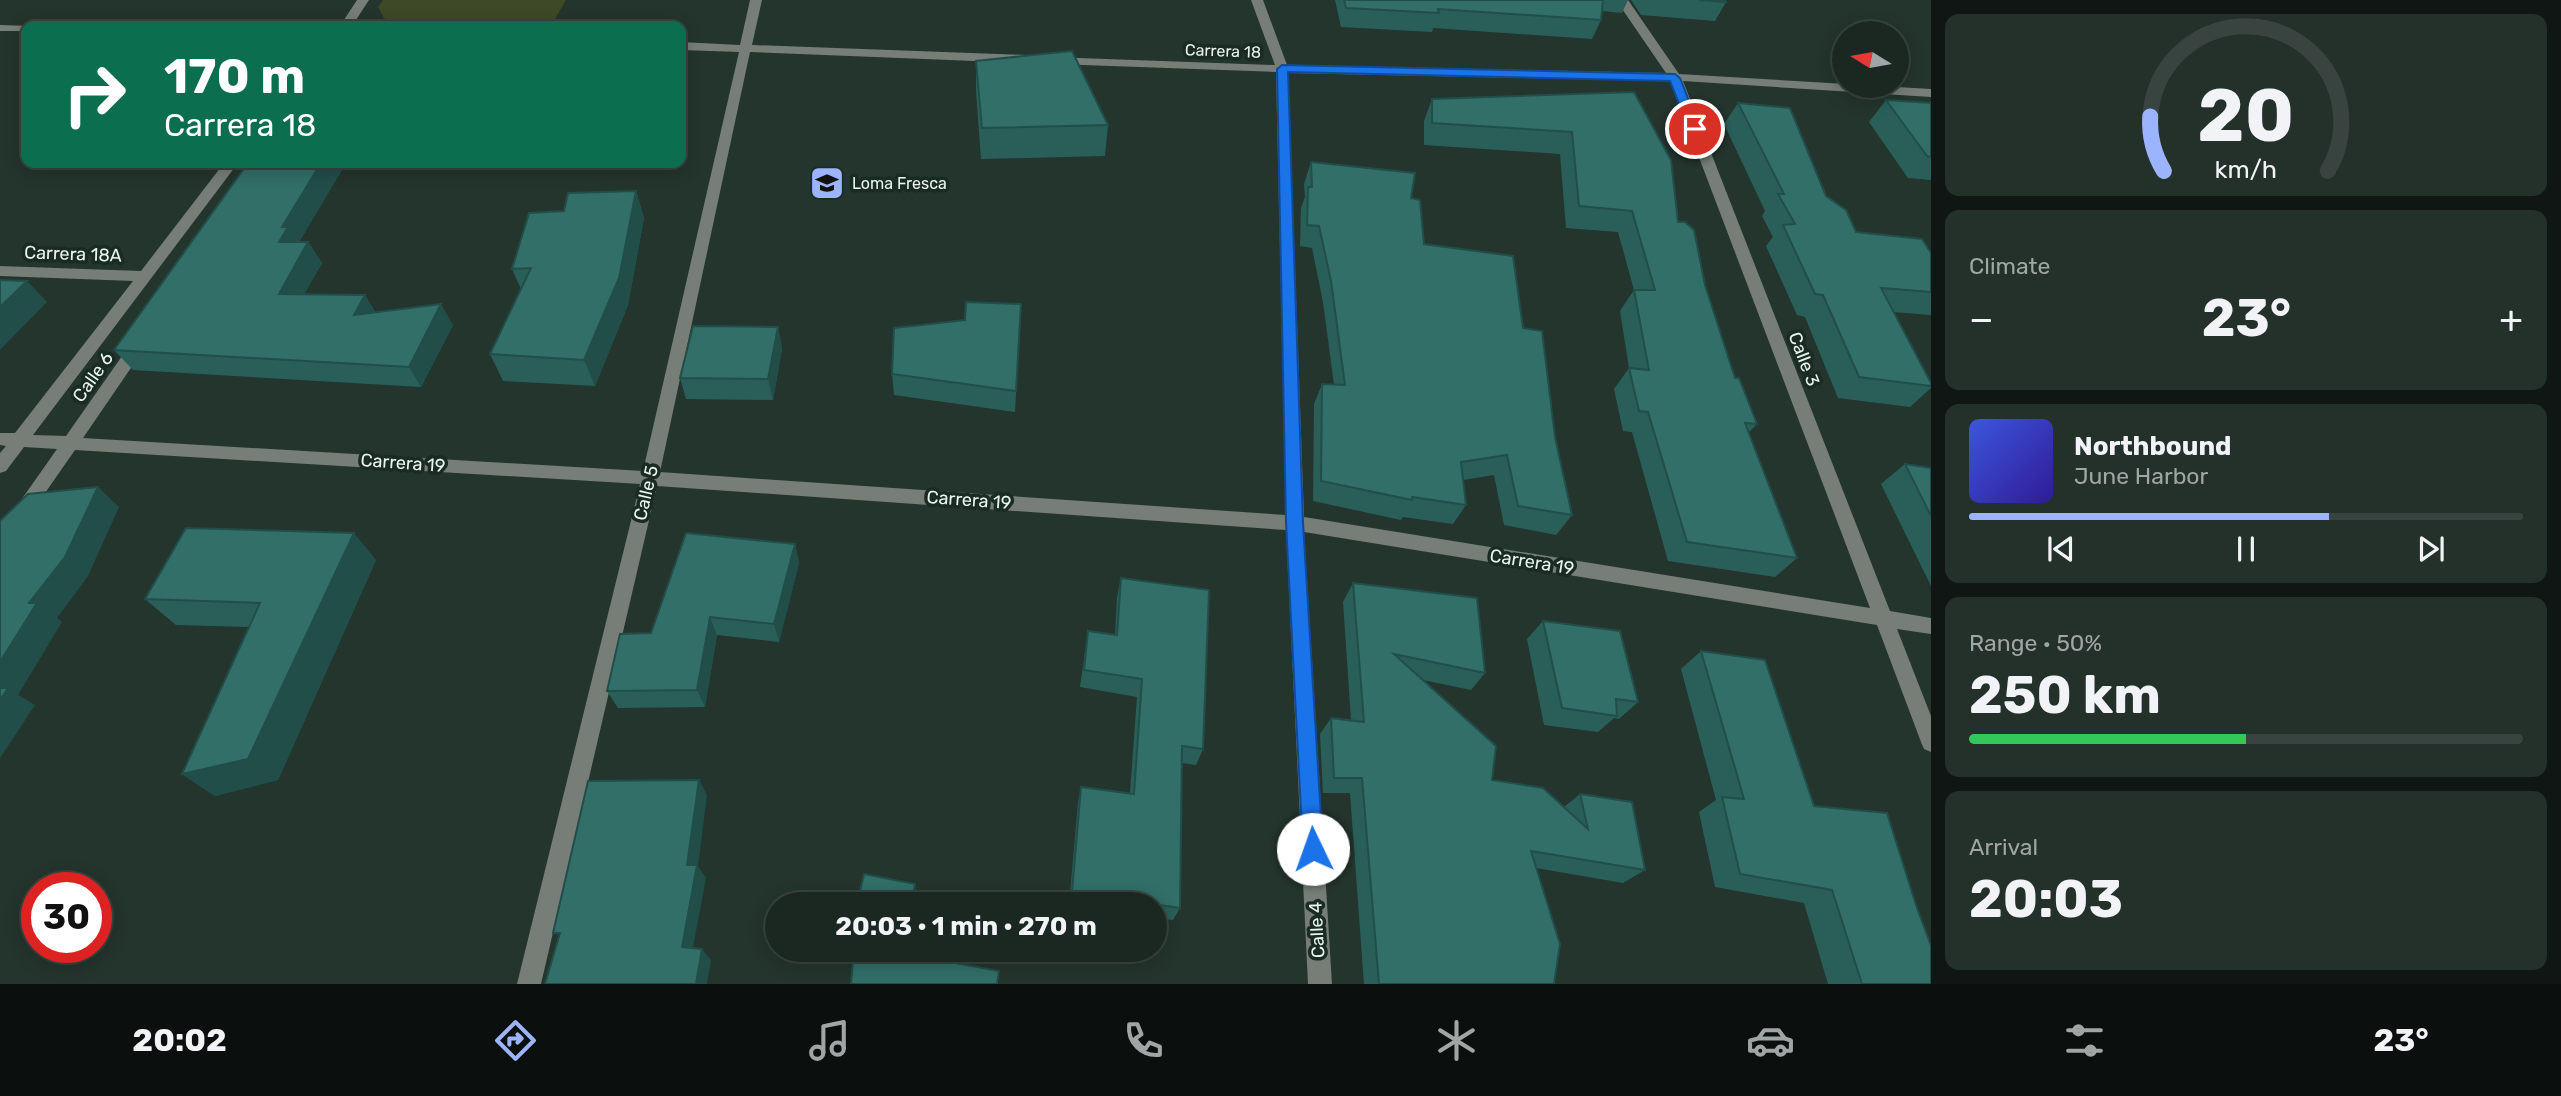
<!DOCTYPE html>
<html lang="en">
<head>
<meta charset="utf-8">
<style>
	:root { --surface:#1b2822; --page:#24302a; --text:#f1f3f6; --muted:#a0a6a5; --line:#394440; --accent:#9cb4fd }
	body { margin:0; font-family:Rubik,sans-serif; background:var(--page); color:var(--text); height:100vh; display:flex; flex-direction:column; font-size:26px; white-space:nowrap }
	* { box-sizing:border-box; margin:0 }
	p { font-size:23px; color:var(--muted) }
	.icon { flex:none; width:38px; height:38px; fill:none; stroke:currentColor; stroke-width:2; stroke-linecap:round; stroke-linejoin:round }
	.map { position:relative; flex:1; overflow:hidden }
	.sheet { display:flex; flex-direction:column; gap:14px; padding:14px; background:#0f1613; width:630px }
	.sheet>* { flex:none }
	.guide { position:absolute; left:21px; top:21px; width:665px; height:147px; border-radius:14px; box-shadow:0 4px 18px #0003,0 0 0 2px var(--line); background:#0b6e4f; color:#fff; overflow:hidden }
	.needle { width:46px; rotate:281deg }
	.tools { position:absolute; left:1832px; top:21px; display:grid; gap:14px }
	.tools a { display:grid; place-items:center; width:77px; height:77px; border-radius:50%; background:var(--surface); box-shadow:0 4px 18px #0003,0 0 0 2px var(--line); font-size:35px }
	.speed { position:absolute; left:21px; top:872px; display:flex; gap:14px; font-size:35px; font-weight:700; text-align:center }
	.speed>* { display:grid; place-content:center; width:91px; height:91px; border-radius:50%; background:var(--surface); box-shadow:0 4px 18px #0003,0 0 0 2px var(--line); line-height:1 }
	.speed .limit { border:10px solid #d22; background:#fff; color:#111 }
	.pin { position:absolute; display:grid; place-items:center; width:60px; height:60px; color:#fff; margin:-30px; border:4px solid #fff; border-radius:50%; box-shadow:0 2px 7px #0007 }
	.me { position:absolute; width:77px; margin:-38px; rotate:357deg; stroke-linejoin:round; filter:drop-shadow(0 0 5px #0008) }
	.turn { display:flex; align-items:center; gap:24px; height:147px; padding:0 28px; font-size:32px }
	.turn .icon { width:91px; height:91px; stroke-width:2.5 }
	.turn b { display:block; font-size:49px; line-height:60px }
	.big { font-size:52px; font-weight:700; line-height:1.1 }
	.sheet .widget { flex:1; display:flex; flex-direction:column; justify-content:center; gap:10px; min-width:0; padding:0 24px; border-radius:14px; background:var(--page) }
	.sheet .dial { align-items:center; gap:0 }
	.dial svg { height:182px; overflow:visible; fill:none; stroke:var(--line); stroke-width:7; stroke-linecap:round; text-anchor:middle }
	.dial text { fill:var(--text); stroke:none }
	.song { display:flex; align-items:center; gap:21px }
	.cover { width:84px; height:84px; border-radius:10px; background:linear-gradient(135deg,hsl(230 70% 55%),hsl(250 70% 35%)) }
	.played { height:7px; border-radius:4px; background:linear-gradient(90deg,var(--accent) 65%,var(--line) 65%) }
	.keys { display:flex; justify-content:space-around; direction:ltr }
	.heat { display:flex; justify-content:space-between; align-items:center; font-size:38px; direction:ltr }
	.charge { height:10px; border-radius:5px; background:linear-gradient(90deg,#34c759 50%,var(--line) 0) }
	.trip { position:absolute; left:765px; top:892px; width:402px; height:70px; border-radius:35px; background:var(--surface); box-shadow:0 4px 18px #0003,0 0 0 2px var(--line); font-weight:700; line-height:70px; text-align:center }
	.menu { display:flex; height:112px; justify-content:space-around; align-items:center; background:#0b100e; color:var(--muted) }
	.menu .icon { width:49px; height:49px }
	.menu .active { color:var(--accent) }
	.menu b { font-size:32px; color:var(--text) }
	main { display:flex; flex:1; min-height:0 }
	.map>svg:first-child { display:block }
</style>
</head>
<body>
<main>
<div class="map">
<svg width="1931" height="984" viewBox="0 0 1931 984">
	<rect width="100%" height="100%" fill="#24352d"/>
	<polygon fill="#3e4928" points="383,0 566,0 551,26 395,26 384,18 378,7"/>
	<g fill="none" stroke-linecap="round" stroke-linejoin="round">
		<g fill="#777d77" fill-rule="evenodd">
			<polygon points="357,0 369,0 352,26 340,26"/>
			<path d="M 750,0 L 762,0 L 752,45 L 1027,55 L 1033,59 L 1027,63 L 750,52 L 660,472 L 1286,515 L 1276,72 L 1055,64 L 1051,63 L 1051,57 L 1275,65 L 1251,0 L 1263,0 L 1287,65 L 1666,73 L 1616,0 L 1628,0 L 1679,74 L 1931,89 L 1931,97 L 1683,81 L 1890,611 L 1931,618 L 1931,634 L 1897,629 L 1931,716 L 1931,752 L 1924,749 L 1921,742 L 1877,625 L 1304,532 L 1332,984 L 1308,984 L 1286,530 L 657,486 L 541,984 L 517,984 L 640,484 L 75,450 L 6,549 L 0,552 L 0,530 L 57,449 L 24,447 L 6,471 L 0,473 L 0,453 L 6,446 L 0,445 L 0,433 L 15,433 L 133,281 L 0,276 L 0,266 L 141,271 L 224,163 L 238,163 L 33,435 L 66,436 L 134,339 L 140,337 L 148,343 L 83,438 L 643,471 L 739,52 L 681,50 L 681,42 L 740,45 ZM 1288,73 L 1670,81 L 1870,608 L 1304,517 Z"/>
			<polygon points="0,25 31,26 26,26 26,31 0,31"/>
		</g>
	</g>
	<g fill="#2a5f59">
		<polygon points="1335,0 1628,0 1622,13 1602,11 1601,20 1592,39 1433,28 1432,32 1341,27"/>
		<polygon points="1631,0 1725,0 1726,2 1715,21 1641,15"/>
		<polygon points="976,61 1108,125 1105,156 981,159 976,91"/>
		<polygon points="1634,92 1678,222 1705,285 1735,378 1757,424 1749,432 1797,558 1775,577 1668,561 1632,432 1623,431 1614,389 1629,368 1620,311 1634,290 1618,232 1566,228 1560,154 1424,145 1424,121 1432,99"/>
		<polygon points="1886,100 1931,103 1931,180 1908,178 1869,122"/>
		<polygon points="1738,103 1826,196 1856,232 1931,253 1931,315 1893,312 1931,383 1931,388 1910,407 1838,398 1805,317 1797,315 1766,246 1773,237 1762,216 1765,211 1724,124"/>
		<polygon points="1311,162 1411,198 1424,244 1523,328 1555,437 1572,515 1556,535 1504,525 1494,475 1463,480 1466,505 1453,524 1403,517 1401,520 1313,501 1314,404 1322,384 1334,385 1323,302 1312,248 1300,246 1301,208 1305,197 1304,184"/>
		<polygon points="248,163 346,163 299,242 308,242 322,263 304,294 365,295 375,312 453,325 421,387 133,370 114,350"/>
		<polygon points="636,191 644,218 628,305 595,386 503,381 490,354 521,289 512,269 564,211"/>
		<polygon points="1021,304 1015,412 894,395 892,374 965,320"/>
		<polygon points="778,327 782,349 773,400 686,399 680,378"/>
		<polygon points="1905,464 1931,468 1931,586 1881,484"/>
		<polygon points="795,544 799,563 779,642 717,635 705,707 618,708 607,691 651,633"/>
		<polygon points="376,560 278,780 215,796 182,774 249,627 176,625 145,599"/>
		<polygon points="1121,578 1203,749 1196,765 1182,763 1180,908 1173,920 1155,918 1155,905 1069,905 1078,802 1081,787 1130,793 1137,697 1080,687 1088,631 1115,635 1117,597"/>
		<polygon points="1353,583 1485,673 1471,690 1423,680 1492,780 1564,807 1580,794 1645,870 1623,883 1536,868 1554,984 1364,984 1350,793 1323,793 1320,734 1331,718 1351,720 1343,602"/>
		<polygon points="1543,621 1638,702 1619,719 1614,718 1598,732 1544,725 1527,639"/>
		<polygon points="1701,651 1814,806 1916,905 1931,984 1828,984 1804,903 1715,887 1699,812 1716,800 1681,669"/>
	</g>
	<g fill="#224e49">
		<polygon points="321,163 346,163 298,243 279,242 282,227"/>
		<polygon points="636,191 644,218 628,305 595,386 584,360"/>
		<polygon points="308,242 322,263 293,314 279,294"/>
		<polygon points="27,281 47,302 0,350 0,307"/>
		<polygon points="365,295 377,316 354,315"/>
		<polygon points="441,304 453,325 421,387 409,367"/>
		<polygon points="778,327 782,349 773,400 768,379"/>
		<polygon points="98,487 119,507 88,576 57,618 62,622 18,695 35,705 0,758 0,662 29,603"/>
		<polygon points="354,533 376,560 278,780 215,796 182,774"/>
		<polygon points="795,544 799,563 779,642 774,624"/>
		<polygon points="710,617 717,635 705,707 697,690"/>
		<polygon points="699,780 707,795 698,866 706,878 691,958 682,947 687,865"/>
		<polygon points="915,884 917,896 915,905 911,905"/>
		<polygon points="702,949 711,960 707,984 696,984"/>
	</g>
	<g fill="#316f68" stroke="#224e49" stroke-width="2">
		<polygon points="1344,0 1603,0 1601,20 1438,9 1439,13 1346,8"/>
		<polygon points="1699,0 1725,0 1726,2"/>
		<polygon points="1072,51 1108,125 982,128 976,61"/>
		<polygon points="1634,92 1671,160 1678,222 1685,222 1694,230 1705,285 1735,378 1739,378 1757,424 1745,423 1797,558 1687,542 1648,412 1639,411 1629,368 1649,370 1634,290 1655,290 1632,211 1579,206 1572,132 1432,123 1432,99"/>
		<polygon points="1886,100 1931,103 1931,157 1927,156"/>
		<polygon points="1738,103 1790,108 1826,196 1846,210 1856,232 1922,239 1931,253 1931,292 1881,288 1931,383 1931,386 1859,377 1823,295 1815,294 1783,225 1795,224 1778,194 1784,194"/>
		<polygon points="1311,162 1415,173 1411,198 1420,200 1424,244 1513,256 1523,328 1542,331 1555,437 1572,515 1518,506 1507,455 1461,462 1466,505 1412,497 1412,500 1321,481 1322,384 1345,385 1331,281 1319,226 1307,225 1308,187 1312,187"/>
		<polygon points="248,163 321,163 282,227 288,227 279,242 308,242 279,294 365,295 354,315 441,304 409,367 114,350"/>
		<polygon points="636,191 619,278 584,360 490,354 531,268 512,269 529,213 564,211 568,193"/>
		<polygon points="0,280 27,281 0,307"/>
		<polygon points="966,302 1021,304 1016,391 892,374 894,328 965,320"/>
		<polygon points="693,326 778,327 768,379 680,378"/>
		<polygon points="1905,464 1931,468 1931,516"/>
		<polygon points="98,487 65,557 29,603 37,603 0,662 0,521 28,494"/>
		<polygon points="186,528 354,533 248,759 182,774 260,603 145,599"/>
		<polygon points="686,533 795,544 774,624 710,617 697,690 607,691 620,634 651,633"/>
		<polygon points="1121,578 1209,590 1203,749 1182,746 1180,908 1072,892 1081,787 1134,794 1142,679 1084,670 1088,631 1117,635"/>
		<polygon points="1353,583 1477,598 1485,673 1394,654 1496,746 1492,780 1543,788 1588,829 1580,794 1632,802 1645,870 1531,851 1560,944 1554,984 1379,984 1362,778 1334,778 1331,718 1364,722"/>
		<polygon points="1543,621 1620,631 1638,702 1616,699 1617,716 1562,708"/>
		<polygon points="1701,651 1765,660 1814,806 1887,813 1916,905 1931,946 1931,984 1862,984 1832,890 1740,874 1722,797 1744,799"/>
		<polygon points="0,688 8,688 0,700"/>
		<polygon points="699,780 687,865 697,865 682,947 702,949 696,984 545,984 560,933 553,933 588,781"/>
		<polygon points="864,874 915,884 911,905 857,905"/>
		<polygon points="854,950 902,950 901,953 999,971 997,984 851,984"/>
	</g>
	<polygon fill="#1a73e8" stroke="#114b97" stroke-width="2" points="1282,65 1675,74 1680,78 1700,129 1695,133 1689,129 1670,81 1288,72 1303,523 1323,849 1320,856 1313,859 1306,856 1303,849 1286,523 1277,69"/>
	<defs>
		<g id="school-square" transform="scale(1.75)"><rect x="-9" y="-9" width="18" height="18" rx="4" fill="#9cb4fd" stroke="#1a2b23"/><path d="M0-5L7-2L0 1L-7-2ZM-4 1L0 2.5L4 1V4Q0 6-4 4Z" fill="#111"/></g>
	</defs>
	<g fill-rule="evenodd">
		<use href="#school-square" x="827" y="183"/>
	</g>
	<g text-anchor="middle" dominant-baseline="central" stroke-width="7" stroke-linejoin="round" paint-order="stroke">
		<g font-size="16" fill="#eaf4ef" stroke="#1a2b23">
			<text transform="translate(1223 51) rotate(2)">Carrera 18</text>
		</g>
		<g font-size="16" fill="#eaf4ef" stroke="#1a2b23" text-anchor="start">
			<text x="852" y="183">Loma Fresca</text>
		</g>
		<g font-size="18" fill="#eaf4ef" stroke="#1a2b23">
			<text transform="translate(73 254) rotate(2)">Carrera 18A</text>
			<text transform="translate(1804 359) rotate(69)">Calle 3</text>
			<text transform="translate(93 377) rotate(-55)">Calle 6</text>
			<text transform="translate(403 463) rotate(4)">Carrera 19</text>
			<text transform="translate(646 493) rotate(-77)">Calle 5</text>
			<text transform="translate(969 500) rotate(4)">Carrera 19</text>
			<text transform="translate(1532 562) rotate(9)">Carrera 19</text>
			<text transform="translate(1317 930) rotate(-93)">Calle 4</text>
		</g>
	</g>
</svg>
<div class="tools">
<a><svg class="needle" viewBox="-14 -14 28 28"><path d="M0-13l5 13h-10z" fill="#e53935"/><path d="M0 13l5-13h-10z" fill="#a0a6a5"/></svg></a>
</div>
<div class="speed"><div class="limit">30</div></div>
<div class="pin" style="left:1695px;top:129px;background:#d93025"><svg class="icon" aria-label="arrive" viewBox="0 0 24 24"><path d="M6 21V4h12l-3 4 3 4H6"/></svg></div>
<svg class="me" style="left:1313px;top:849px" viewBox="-20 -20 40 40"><circle r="19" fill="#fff"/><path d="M0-13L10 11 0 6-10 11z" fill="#1a73e8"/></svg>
<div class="trip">20:03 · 1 min · 270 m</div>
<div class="guide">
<div class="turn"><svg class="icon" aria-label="right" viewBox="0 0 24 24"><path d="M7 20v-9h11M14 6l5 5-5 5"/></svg><div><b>170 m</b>Carrera 18</div></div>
</div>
</div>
<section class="sheet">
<div class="widget dial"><svg viewBox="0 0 100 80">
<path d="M14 69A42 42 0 1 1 86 69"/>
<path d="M14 69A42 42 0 0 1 8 45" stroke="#9cb4fd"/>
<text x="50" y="56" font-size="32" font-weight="700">20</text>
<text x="50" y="72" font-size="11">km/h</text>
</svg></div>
<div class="widget"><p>Climate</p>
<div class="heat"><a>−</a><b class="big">23°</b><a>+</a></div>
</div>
<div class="widget">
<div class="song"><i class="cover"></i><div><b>Northbound</b><p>June Harbor</p></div></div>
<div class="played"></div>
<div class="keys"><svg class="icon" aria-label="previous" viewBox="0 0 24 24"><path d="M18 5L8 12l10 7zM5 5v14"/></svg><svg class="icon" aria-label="pause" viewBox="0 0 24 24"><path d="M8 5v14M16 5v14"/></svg><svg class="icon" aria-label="next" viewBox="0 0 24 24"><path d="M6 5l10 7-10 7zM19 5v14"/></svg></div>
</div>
<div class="widget"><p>Range · 50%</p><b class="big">250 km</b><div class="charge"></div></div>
<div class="widget"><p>Arrival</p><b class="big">20:03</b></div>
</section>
</main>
<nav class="menu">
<b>20:02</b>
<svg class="icon active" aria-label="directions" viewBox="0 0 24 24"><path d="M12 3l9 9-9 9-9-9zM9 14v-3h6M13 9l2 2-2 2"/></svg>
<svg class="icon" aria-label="music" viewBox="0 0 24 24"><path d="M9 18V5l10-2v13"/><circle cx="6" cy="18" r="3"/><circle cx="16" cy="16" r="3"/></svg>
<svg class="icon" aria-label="phone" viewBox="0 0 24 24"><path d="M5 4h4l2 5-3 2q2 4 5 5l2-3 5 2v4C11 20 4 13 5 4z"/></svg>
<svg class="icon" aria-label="climate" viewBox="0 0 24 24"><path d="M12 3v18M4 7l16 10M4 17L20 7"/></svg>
<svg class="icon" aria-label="car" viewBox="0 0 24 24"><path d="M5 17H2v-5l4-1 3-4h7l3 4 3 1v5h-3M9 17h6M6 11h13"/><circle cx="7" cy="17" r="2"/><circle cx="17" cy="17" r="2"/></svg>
<svg class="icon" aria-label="filters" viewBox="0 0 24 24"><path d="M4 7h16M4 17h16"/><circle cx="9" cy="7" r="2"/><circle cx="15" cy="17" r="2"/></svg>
<b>23°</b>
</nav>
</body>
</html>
